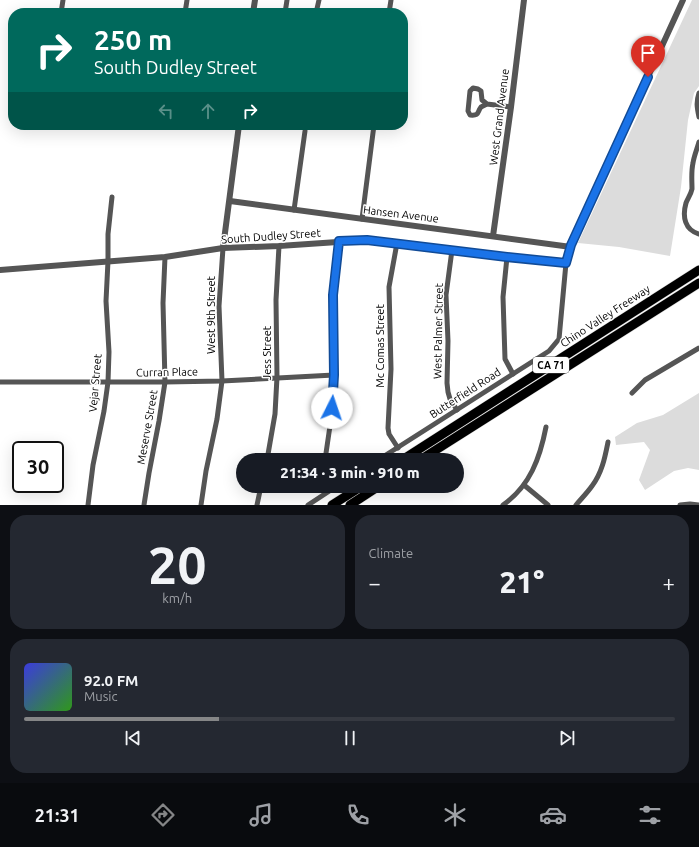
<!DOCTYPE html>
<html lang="en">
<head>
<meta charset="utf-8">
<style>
	:root { --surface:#171b24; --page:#242831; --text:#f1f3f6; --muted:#9ea1a6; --line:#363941; --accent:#858687 }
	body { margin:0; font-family:Ubuntu,sans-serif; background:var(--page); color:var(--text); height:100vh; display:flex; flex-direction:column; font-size:15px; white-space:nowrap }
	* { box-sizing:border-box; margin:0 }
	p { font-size:13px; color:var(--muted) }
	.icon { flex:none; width:22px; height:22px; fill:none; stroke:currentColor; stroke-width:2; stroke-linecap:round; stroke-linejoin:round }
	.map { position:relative; height:505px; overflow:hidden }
	.details { display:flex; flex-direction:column; gap:10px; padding:10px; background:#0d0f14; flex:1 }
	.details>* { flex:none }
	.hud { position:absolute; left:8px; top:8px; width:400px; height:122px; border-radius:16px; box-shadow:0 4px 16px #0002; background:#00695c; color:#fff; overflow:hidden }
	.speed { position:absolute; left:12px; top:441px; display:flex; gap:8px; font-size:20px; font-weight:700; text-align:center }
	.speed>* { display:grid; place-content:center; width:52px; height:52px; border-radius:50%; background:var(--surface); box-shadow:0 4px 16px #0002; line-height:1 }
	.speed .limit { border:2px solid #111; border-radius:6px; background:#fff; color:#111 }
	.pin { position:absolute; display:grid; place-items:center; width:34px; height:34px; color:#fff; margin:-41px -17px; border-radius:50% 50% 50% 0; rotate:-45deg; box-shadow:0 0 4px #0007 }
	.pin .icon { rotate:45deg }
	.me { position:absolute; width:44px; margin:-22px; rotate:4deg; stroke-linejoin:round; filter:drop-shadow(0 0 3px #0008) }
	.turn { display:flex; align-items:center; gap:14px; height:84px; padding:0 20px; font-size:18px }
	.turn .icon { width:52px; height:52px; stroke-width:2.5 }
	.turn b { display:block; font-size:28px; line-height:34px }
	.lanes { display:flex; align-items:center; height:38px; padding:0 20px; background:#0003; justify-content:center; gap:20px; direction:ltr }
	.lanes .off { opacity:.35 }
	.big { font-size:30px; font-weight:800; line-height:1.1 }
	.details .card { flex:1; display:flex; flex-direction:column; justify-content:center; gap:6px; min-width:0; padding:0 14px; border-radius:16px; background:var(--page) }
	.details .dial { align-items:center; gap:0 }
	.dial b { font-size:52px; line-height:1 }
	.song { display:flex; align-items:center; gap:12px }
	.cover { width:48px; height:48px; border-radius:6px; background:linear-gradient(135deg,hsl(240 70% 55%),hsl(110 70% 35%)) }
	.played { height:4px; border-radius:2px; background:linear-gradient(90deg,var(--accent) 30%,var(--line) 30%) }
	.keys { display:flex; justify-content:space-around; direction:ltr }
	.heat { display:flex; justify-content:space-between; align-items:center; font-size:22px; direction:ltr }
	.details .tiles { flex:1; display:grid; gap:10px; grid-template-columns:1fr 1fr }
	.card:last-child { grid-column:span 2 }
	.trip { position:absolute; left:236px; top:453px; width:228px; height:40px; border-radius:20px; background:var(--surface); box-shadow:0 4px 16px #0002; font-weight:800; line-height:40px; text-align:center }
	.menu { display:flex; height:64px; justify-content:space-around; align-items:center; background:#090b0e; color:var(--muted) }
	.menu .icon { width:28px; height:28px }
	.menu .on { color:var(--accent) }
	.menu b { font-size:18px; color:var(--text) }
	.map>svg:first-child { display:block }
</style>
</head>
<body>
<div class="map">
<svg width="699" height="505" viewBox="0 0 699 505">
	<rect width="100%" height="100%" fill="#fff"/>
	<g fill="#dcdcdc">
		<polygon points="692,0 699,0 699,86 694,93 688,120 681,187 670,256 619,247 578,243"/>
		<polygon points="699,393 699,470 688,468 674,471 645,490 639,480 650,450 644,442 616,445 615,437 637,423 663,415"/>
	</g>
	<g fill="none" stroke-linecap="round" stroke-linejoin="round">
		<g stroke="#dbdbdb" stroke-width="10">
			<g id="motorway">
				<polyline points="402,460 699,270"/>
				<polyline points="420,460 699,283"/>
				<polyline points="332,505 362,486"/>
				<polyline points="350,505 379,486"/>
			</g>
		</g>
		<g stroke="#555" stroke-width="5">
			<polyline points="61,13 63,0"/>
			<polyline points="185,13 187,0"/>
			<polyline points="285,13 287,0"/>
			<polyline points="316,13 319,0"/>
			<polyline points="389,13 391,0"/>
			<path d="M 699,93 C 696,102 697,108 699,117"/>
			<path d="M 487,104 C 485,105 483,106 481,107 C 477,112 480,116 470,115 L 468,111 L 470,91 L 473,88 L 478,89 L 481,91 L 482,100 L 487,104 L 511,107"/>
			<path d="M 699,142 C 697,149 694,156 693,163 C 691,172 692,180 692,189 C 691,194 688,198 686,203 C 682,217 685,230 699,234"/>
			<polyline points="294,210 305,131"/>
			<polyline points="362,219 374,125"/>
			<polyline points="397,243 389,287 391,369 388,428 389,434 398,448"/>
			<polyline points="452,250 446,295 448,341 447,383 448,392 450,399 457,410"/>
			<polyline points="507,257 503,297 505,359 513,374"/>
			<polyline points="0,382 165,382 222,381 334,375"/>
			<polyline points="632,393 645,380 699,348"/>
			<polyline points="267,460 275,414 277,377 276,300 279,246"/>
			<polyline points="325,460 331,419 334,396 334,375 333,295 339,241"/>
			<polyline points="378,460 549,351 559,339 566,263"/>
			<polyline points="524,485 548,505"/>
			<polyline points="88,505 93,465 104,411 108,382 109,352 106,301 108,261 108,234 112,197"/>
			<polyline points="144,505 149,473 159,421 165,382 163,303 165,257"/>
			<polyline points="201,505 206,471 217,419 222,381 219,306 223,248"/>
			<polyline points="257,505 261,486"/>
			<polyline points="308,505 337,486"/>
			<path d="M 503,505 C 530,486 540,458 546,427"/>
			<path d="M 576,505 C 581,499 587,493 592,486 C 602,473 605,457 608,442"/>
			<polyline points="680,505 690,504 699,505"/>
		</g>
		<g stroke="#555" stroke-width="6">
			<polyline points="253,13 255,0"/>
			<path d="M 230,201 C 343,217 457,231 571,247"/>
			<polyline points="493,236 511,107 524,0"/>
			<polyline points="223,248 239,125"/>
			<polyline points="0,270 165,257 223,248 279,246 367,240 507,257 566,263 571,245 683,0"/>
		</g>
		<use href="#motorway" stroke="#000" stroke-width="9"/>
	</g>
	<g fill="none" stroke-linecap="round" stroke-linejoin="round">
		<g stroke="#114b97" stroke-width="10">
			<polyline id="route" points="332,408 334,375 333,295 339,241 367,240 507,257 566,263 571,245 648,77"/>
		</g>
		<use href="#route" stroke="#1a73e8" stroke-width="7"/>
	</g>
	<g text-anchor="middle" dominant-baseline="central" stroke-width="3" stroke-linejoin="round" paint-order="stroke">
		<rect fill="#fff" stroke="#4c4c4c" stroke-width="1" x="533" y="357" width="36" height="16" rx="3"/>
		<g font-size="10" font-weight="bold" fill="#000">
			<text x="551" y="365">CA 71</text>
		</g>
		<g font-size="11" fill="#000" stroke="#fff">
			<text transform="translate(499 117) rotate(-83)">West Grand Avenue</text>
			<text transform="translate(401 214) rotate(7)">Hansen Avenue</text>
			<text transform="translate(271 236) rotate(-4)">South Dudley Street</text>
			<text transform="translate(211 315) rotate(-90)">West 9th Street</text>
			<text transform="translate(605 316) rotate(-33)">Chino Valley Freeway</text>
			<text transform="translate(438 331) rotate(-89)">West Palmer Street</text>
			<text transform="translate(380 346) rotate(-90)">Mc Comas Street</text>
			<text transform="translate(267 353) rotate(-90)">Jess Street</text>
			<text transform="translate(167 372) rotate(-1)">Curran Place</text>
			<text transform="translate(95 383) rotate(-85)">Vejar Street</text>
			<text transform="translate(465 393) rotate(-33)">Butterfield Road</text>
			<text transform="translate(147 427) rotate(-80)">Meserve Street</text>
		</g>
	</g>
</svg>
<div class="speed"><div class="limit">30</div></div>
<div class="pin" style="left:648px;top:77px;background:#d93025"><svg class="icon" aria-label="arrive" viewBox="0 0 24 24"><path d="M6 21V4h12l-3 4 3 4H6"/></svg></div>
<svg class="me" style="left:332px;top:408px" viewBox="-20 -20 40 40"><circle r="19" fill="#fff"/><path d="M0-13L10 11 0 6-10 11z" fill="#1a73e8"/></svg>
<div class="trip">21:34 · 3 min · 910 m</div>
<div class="hud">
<div class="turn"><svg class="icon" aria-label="right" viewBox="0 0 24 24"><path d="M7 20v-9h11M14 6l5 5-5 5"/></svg><div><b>250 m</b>South Dudley Street</div></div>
<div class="lanes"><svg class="icon off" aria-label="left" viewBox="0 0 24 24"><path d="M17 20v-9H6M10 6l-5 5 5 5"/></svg><svg class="icon off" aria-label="ahead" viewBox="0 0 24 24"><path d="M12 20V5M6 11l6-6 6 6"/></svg><svg class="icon" aria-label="right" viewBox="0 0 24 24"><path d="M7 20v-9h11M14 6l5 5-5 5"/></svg></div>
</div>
</div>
<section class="details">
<div class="tiles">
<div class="card dial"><b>20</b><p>km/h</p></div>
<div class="card"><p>Climate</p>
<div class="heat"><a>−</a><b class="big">21°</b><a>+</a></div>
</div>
<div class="card">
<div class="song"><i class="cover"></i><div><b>92.0 FM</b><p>Music</p></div></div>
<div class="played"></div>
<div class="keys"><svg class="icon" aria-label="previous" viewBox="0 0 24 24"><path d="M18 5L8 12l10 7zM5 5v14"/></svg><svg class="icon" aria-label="pause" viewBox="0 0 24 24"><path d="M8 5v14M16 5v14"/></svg><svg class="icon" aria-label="next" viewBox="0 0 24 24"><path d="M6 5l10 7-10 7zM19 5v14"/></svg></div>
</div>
</div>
</section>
<nav class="menu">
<b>21:31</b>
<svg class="icon on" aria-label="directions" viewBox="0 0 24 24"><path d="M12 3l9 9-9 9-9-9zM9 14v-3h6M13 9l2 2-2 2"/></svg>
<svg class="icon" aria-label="music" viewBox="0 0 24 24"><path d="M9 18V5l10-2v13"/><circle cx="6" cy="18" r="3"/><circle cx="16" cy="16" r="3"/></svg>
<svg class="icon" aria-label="phone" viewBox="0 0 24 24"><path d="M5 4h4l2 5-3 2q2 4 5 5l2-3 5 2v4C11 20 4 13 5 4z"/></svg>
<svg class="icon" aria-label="climate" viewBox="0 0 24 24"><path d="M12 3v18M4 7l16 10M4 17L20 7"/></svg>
<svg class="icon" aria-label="car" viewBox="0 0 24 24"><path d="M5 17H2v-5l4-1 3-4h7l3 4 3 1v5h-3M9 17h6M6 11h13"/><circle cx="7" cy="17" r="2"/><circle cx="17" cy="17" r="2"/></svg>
<svg class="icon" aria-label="filters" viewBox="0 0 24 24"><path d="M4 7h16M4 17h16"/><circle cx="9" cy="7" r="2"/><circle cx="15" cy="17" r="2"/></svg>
</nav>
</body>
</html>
